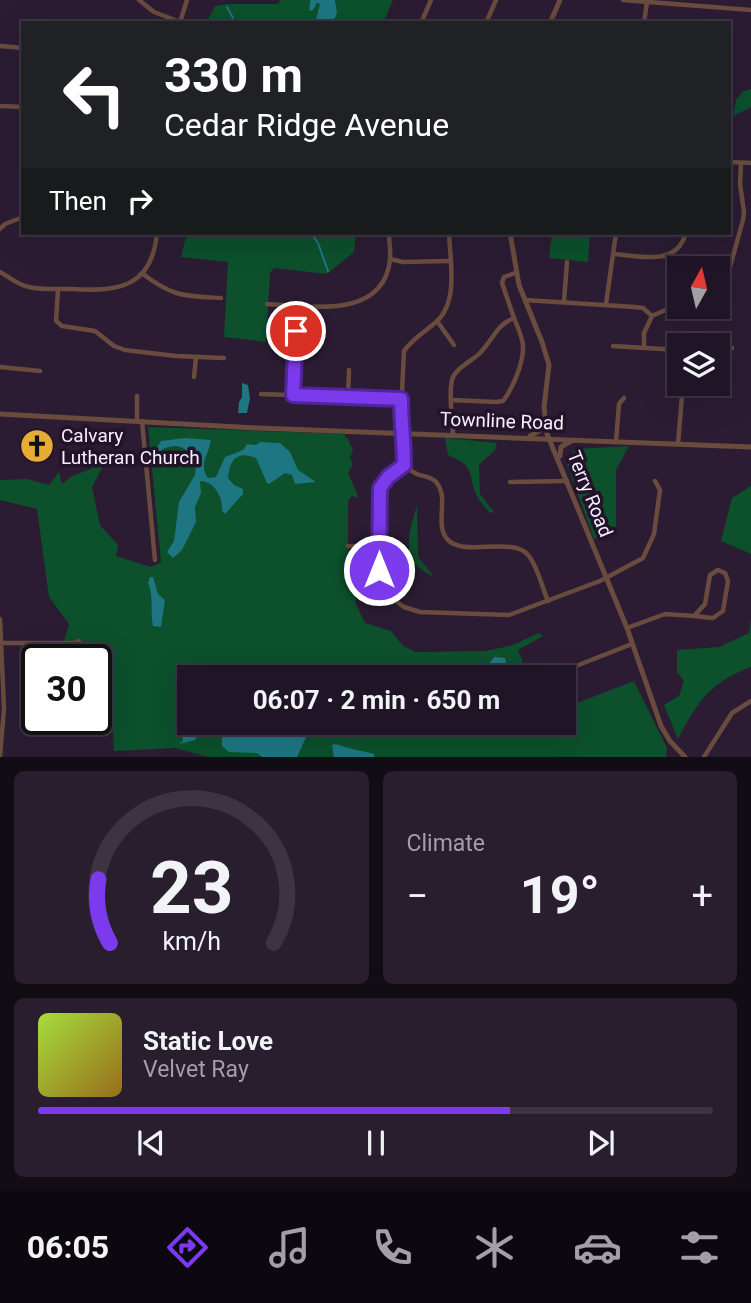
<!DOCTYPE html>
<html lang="en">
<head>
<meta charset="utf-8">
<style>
	:root { --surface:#201526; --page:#281e2e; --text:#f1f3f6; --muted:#a29fa7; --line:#3d3443; --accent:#7c3aed }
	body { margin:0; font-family:Roboto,sans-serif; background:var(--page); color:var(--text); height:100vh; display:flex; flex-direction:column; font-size:26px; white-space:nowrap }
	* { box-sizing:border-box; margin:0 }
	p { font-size:23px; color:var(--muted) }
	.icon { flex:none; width:38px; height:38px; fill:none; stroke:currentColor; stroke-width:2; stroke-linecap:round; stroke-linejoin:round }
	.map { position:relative; height:757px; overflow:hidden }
	.sheet { display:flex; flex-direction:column; gap:14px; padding:14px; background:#120c15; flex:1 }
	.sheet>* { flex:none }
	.guide { position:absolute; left:21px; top:21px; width:710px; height:214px; border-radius:0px; box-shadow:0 7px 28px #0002,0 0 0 2px var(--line); background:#202124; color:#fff; overflow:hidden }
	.needle { width:46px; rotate:8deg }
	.fabs { position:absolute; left:667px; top:256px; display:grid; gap:14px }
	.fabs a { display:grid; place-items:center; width:63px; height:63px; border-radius:0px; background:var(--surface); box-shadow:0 7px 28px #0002,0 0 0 2px var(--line); font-size:35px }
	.speed { position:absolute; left:21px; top:644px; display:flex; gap:14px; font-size:35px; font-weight:700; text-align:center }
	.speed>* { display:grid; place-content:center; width:91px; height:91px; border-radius:50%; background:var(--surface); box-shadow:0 7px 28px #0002,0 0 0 2px var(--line); line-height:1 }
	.speed .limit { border:4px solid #111; border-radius:10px; background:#fff; color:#111 }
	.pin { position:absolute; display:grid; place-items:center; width:60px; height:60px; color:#fff; margin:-30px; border:4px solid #fff; border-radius:50%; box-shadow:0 2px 7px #0007 }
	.me { position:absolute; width:77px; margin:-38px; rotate:0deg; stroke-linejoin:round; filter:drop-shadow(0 0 5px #0008) }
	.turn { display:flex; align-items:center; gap:24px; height:147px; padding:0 28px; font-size:32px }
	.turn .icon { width:91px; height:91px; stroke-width:2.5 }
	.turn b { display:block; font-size:49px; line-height:60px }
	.then { display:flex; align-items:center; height:66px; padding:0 28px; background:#0003; gap:14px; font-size:26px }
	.big { font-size:52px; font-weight:700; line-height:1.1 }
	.sheet .widget { flex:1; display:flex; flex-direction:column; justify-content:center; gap:10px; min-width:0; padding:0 24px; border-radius:10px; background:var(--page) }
	.sheet .dial { align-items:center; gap:0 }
	.dial svg { height:182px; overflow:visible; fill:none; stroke:var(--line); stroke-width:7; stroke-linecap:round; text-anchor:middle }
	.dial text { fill:var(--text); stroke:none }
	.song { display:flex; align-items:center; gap:21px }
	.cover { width:84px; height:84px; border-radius:10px; background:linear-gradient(135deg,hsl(80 70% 55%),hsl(40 70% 35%)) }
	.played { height:7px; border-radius:4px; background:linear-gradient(90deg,var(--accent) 70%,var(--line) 70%) }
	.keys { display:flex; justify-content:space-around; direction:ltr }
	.heat { display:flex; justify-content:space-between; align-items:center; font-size:38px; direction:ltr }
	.sheet .tiles { flex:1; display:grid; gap:14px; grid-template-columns:1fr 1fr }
	.widget:last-child { grid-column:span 2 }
	.trip { position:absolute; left:177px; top:665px; width:399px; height:70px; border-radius:0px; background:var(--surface); box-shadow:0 7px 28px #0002,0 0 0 2px var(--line); font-weight:700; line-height:70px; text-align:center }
	.menu { display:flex; height:112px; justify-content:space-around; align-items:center; background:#0d080f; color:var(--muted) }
	.menu .icon { width:49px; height:49px }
	.menu .on { color:var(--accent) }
	.menu b { font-size:32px; color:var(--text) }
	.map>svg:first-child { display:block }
</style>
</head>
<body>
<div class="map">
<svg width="751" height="757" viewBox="0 0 751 757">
	<rect width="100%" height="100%" fill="#2b1c33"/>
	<g fill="#0c502c">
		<polygon points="280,0 310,0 309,4 321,4 316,20 325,23 337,12 335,0 393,0 383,23 243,23 233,17 234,23 206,23 215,6 226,4 278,4"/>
		<polygon points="751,89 751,107 733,116 736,100 742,92"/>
		<polygon points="187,233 356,233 354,252 327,274 274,268 270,273 266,342 224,337 228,262 181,257"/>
		<polygon points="552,233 590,233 588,262 549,258"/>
		<path d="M 148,427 L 345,434 L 345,439 L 347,437 L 353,450 L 350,457 L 353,464 L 348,473 L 359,498 L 352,496 L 348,501 L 348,548 L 354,563 L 356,604 L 365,623 L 391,631 L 403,646 L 416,652 L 486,651 L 513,645 L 539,633 L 543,636 L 518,650 L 529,677 L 189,677 L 189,723 L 564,723 L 564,708 L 634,681 L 667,748 L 666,757 L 208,757 L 175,748 L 114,751 L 111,701 L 107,704 L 106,683 L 96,665 L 96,660 L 37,660 L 37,666 L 28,668 C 23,661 24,652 20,644 L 63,645 L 69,624 L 49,597 L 37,509 L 0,500 L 0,480 L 27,479 L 49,485 L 59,472 L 62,484 L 72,476 L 91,469 L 95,460 L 110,465 L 102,468 L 92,487 L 100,525 L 118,545 L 116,556 L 151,567 L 161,562 Z"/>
		<path d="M 445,438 L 497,443 L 495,450 L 479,465 L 480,494 L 494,512 L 490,513 C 485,507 479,501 476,494 C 467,471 476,467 448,455 Z"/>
		<polygon points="629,446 616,470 616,532 594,539 567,464 569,456 576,449"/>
		<polygon points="751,486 751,554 721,541 732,498"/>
		<path d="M 417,505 L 418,557 L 435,578 C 430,574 420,570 416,565 C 402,549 412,523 417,505 Z"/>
		<path d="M 751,620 L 751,667 C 709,683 698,701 678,739 L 664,705 L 679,696 L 684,681 L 677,672 L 677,650 L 719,647 L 749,633 Z"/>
	</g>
	<g fill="#1e7683">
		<polygon points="310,0 335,0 337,12 335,18 325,23 316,20 320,4 317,3 313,10 309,11"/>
		<polygon points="242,383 248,385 250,398 247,413 238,413 239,402 242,397"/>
		<path d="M 185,438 L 211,440 C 209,454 198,465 208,478 L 216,477 L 225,457 L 243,450 L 247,444 L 256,445 L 260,442 L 280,443 L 290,452 L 298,470 L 316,482 L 295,484 L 292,475 L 285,473 L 269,484 L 267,483 L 256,458 C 236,450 230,460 228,478 L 234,485 L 243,489 L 243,494 L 225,514 L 222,511 C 223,498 215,481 200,481 L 201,493 L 195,507 L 196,522 L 182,550 L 173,558 L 167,552 L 174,541 L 179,502 L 195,475 L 196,465 C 188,448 179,441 161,450 L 156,459 L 154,453 L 161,441 Z"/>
		<path d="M 150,577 L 153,577 L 158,594 L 165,600 L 161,627 L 153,626 C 150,612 154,596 148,583 Z"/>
		<polygon points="494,657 505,658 510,677 489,677 489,664"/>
		<polygon points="189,720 189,723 206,723 195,740 179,744 183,741 182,731"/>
		<path d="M 283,723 L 303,723 L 305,727 L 312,724 L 317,726 L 316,730 L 307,735 L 297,757 L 262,757 L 257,753 L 229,752 L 222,746 L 222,734 L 234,725 C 254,729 262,744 283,723 Z"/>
		<path d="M 336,744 C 349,749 360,750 374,754 L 374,757 L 334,757 L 332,745 Z"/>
	</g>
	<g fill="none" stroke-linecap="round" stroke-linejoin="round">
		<g stroke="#1e7683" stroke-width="2">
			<polyline points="227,7 233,18"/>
			<polyline points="311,233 318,243 328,271"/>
			<polyline points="248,235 253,233"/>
		</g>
		<g stroke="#694c3e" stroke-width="4.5">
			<polyline points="139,0 154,12 180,22"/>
			<polyline points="623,0 751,10"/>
			<polyline points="180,22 187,0"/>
			<polyline points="421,23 431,0"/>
			<polyline points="486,23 496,0"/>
			<polyline points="644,23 647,2"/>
			<polyline points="0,46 23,48"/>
			<polyline points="0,106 23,107"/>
			<polyline points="730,162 751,163"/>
			<polyline points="0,229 5,224 23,217"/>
			<polyline points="134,233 157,234"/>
			<path d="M 449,233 C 450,260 459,302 436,322 C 425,332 413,338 404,351 L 400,433 L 404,441 L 404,465 L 388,477 L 380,488 L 379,570 L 383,586 L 392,598 L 404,607 L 420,612 L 509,615 L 600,581 L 643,558 L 654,534 L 660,490 L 655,481"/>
			<polyline points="449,234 471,233"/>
			<path d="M 614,254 C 642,256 676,267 686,233"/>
			<polyline points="390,259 403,262 449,261"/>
			<path d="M 0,272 C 9,277 18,285 29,287 C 42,290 58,289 72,289 C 119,292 152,287 157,233"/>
			<path d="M 143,274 C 173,297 184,296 221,298"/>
			<polyline points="718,288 728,274 743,220 744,212 740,184 741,163"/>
			<polyline points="58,289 56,321 62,326 95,331 114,346 125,350 176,356 224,358"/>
			<polyline points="525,300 635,307 643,308 652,316"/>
			<polyline points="564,301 567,262"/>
			<path d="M 267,304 C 310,306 383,320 390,260 C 391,251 389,242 389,233"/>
			<polyline points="606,304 616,233"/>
			<polyline points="437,321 454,345"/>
			<polyline points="613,346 679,350"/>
			<polyline points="644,348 644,333 652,316 679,304"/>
			<polyline points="718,352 723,353 732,348"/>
			<polyline points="0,367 40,371"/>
			<polyline points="194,377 196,357"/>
			<polyline points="683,391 708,394"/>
			<polyline points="261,394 401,399"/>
			<polyline points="293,395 297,305"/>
			<polyline points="348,397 349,370"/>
			<path d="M 451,400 L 496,402 L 503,401 C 513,388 524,362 523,345 C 522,336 517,326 514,318"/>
			<polyline points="137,421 137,396"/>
			<polyline points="142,421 155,560"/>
			<path d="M 453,435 C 453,417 448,398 452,380 C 455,368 472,361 480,353 C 493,340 496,325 514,318 L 502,283 L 504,277 L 515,273"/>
			<polyline points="616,441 619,404 624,398"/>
			<polyline points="678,444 683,383"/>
			<path d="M 404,465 C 408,468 412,472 417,474 C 424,477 431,476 436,482 C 450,498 434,523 447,539 C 463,558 513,535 529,556 C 538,568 542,587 548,601"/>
			<polyline points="510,482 567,481"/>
			<polyline points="348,546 379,546"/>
			<polyline points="0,619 4,709 0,756"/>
			<polyline points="627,628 665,614 694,616 705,604 710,575 718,570 725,573 728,581 723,611 713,618 694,616"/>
			<polyline points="1,643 74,643 79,641"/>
			<polyline points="558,673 632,644"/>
			<polyline points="704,757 732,713 751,701"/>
		</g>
		<g stroke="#694c3e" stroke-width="5">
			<polyline points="550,23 560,0"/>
			<polyline points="510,233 519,285 542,342 549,365 544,407 547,434 627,628 661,726 670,741 685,757"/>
			<polyline points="0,414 258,428 751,447"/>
			<polyline points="530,436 539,431 542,421"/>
			<polyline points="560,456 561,447 571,441"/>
		</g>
	</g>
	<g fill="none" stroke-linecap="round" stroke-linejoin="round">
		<g stroke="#51269a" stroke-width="18">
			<path id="route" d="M 296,331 L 293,395 L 401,399 C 401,422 404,442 404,465 L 388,477 L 380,488 L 379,570"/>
		</g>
		<use href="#route" stroke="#7c3aed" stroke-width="12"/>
	</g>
	<defs>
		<g id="church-disc" transform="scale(1.75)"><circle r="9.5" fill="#e7ac36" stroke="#221328"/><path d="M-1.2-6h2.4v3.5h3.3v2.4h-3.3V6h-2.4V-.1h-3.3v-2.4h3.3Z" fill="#111"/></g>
	</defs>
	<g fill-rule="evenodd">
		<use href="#church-disc" x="37" y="446"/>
	</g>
	<g text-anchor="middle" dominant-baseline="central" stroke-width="7" stroke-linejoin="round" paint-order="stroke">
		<g font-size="19" fill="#f9effe" stroke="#221328">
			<text transform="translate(502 421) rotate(2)">Townline Road</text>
			<text transform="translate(590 494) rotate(68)">Terry Road</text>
		</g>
		<g font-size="19" fill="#f9effe" stroke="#221328" text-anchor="start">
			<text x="61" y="435">Calvary<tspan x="61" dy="22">Lutheran Church</tspan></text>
		</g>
	</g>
</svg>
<div class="fabs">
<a><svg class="needle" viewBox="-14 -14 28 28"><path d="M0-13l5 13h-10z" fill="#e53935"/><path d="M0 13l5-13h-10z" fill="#a29fa7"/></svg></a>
<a><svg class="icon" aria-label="layers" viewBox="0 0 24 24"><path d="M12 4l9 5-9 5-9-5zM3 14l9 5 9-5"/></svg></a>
</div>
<div class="speed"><div class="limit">30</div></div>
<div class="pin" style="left:296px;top:331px;background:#d93025"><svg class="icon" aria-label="arrive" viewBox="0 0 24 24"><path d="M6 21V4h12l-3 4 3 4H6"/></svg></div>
<svg class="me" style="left:379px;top:570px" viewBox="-20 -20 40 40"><circle r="17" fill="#7c3aed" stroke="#fff" stroke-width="3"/><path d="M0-11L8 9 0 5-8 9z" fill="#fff"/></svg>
<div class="trip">06:07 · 2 min · 650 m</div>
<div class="guide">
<div class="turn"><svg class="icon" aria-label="left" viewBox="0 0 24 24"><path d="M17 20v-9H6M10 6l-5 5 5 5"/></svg><div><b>330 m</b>Cedar Ridge Avenue</div></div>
<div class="then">Then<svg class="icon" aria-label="right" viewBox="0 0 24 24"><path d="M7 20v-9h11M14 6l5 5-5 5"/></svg></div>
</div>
</div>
<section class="sheet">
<div class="tiles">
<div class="widget dial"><svg viewBox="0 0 100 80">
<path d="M14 69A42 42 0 1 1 86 69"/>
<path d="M14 69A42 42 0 0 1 9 41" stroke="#7c3aed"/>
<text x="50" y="56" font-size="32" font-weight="700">23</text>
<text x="50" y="72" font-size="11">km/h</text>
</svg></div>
<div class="widget"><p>Climate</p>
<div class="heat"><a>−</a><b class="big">19°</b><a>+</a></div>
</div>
<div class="widget">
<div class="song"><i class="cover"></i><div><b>Static Love</b><p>Velvet Ray</p></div></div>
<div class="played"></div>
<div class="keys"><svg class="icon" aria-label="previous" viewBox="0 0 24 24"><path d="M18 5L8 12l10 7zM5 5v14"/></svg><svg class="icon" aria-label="pause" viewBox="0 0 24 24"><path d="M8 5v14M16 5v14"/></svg><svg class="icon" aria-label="next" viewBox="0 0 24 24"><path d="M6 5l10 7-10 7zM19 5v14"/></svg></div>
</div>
</div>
</section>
<nav class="menu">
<b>06:05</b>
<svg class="icon on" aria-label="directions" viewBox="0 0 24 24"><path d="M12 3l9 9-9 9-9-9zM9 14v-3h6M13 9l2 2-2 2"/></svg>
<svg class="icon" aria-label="music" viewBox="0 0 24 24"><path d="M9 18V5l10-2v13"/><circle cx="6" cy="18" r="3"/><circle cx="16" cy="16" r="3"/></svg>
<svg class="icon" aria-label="phone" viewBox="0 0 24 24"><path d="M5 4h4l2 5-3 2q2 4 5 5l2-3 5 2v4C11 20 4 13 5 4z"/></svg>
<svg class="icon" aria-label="climate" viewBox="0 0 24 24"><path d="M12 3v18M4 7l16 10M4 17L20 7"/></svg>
<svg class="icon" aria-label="car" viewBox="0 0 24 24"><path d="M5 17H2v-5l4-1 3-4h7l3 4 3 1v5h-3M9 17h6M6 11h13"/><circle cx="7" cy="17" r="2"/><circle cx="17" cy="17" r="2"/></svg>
<svg class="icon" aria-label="filters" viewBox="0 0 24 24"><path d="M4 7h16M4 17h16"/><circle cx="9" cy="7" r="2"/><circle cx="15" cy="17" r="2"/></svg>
</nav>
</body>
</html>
